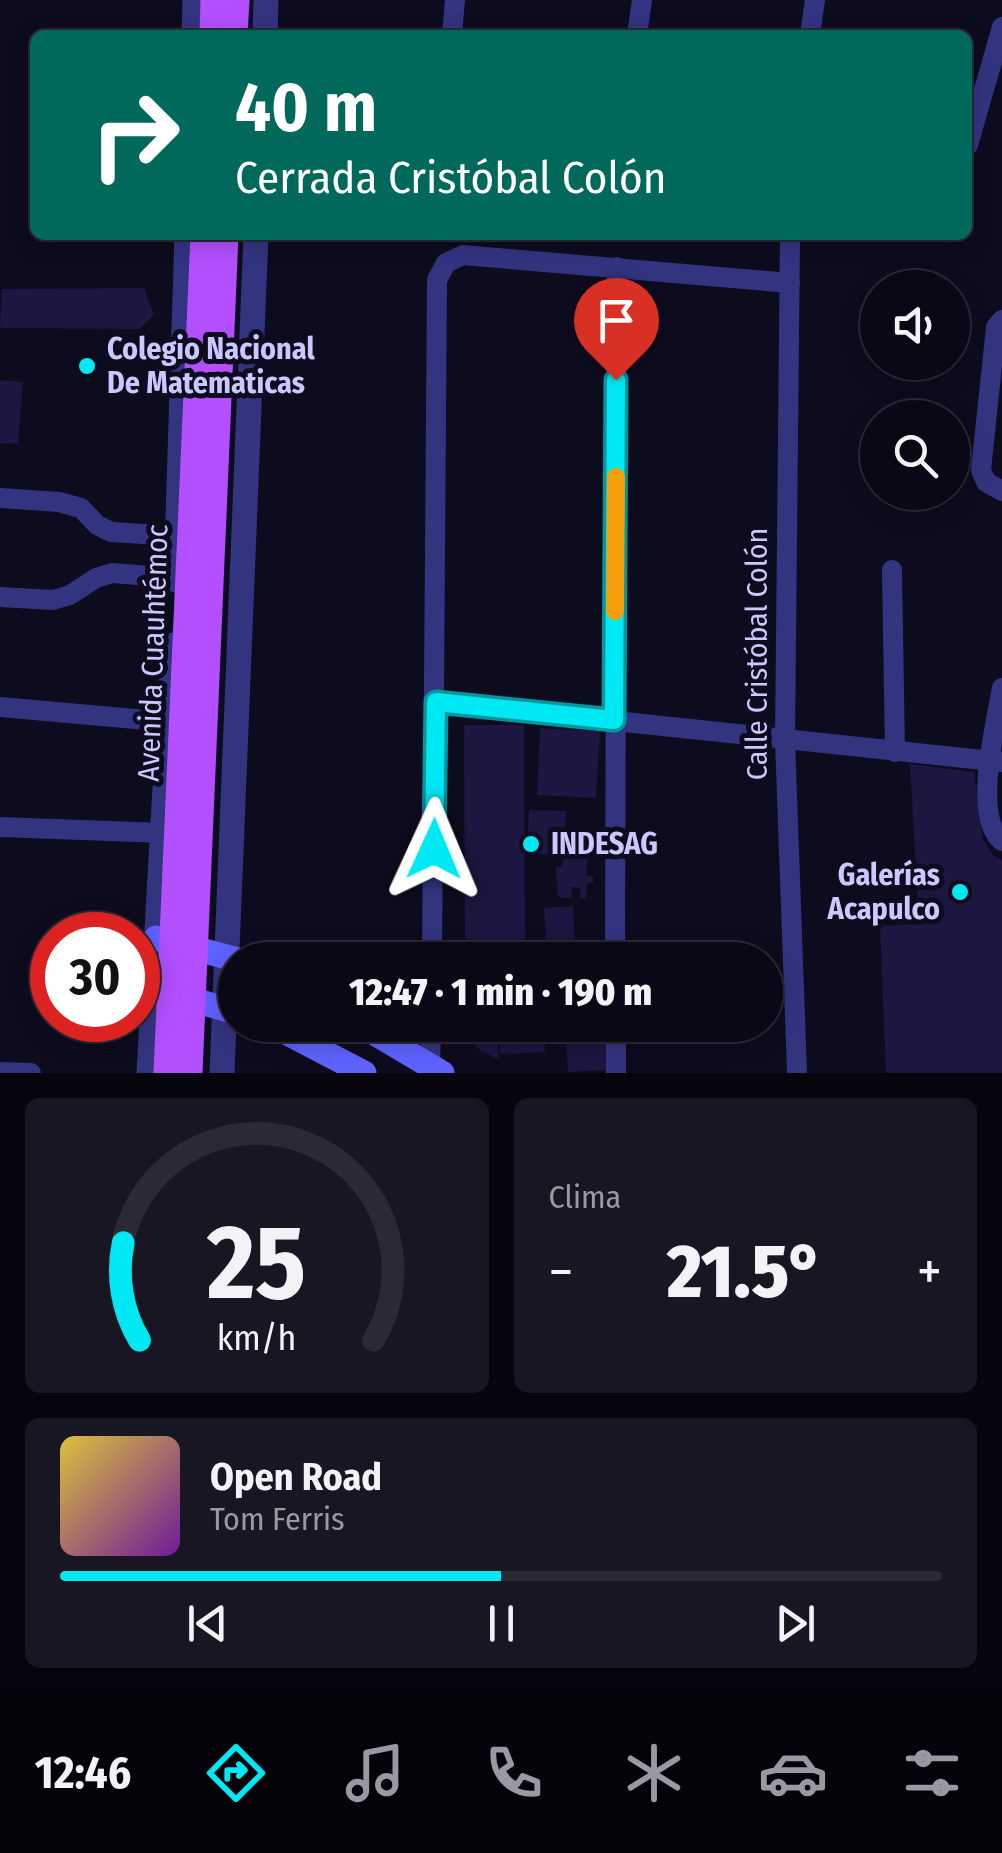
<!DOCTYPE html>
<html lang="es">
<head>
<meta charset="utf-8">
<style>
	:root { --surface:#0a0816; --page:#181623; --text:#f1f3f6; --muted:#999aa1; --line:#2a2935; --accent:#00e8f3 }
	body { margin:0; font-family:"Fira Sans Condensed",sans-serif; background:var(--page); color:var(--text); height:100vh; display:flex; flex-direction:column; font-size:38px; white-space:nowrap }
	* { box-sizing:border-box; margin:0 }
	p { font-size:32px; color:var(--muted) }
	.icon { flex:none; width:55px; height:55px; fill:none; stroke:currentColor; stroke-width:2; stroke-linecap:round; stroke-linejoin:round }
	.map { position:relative; height:1073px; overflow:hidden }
	.details { display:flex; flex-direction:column; gap:25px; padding:25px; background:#06040c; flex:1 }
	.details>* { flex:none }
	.hud { position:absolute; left:30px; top:30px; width:942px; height:210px; border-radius:15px; box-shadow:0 5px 25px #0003,0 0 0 2px var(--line); background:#00695c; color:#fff; overflow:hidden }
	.tools { position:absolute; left:860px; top:270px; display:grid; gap:20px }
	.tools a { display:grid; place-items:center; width:110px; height:110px; border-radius:50%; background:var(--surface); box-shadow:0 5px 25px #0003,0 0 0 2px var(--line); font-size:50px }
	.speed { position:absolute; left:30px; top:912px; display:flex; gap:20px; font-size:50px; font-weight:700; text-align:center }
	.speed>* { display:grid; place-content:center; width:130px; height:130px; border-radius:50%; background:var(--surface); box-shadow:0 5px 25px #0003,0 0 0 2px var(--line); line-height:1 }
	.speed .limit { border:15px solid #d22; background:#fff; color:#111 }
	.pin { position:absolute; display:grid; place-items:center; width:85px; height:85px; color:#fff; margin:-102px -42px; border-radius:50% 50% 50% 0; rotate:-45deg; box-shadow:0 0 10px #0007 }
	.pin .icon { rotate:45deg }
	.me { position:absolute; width:110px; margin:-55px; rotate:1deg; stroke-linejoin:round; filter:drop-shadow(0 0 8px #0008) }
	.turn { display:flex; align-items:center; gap:35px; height:210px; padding:0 40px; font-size:45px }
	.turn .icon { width:130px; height:130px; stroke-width:2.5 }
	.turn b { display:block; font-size:70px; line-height:85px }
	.big { font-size:75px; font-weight:800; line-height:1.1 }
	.details .widget { flex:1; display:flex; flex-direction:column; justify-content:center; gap:15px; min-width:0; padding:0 35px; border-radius:15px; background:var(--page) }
	.details .dial { align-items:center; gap:0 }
	.dial svg { height:260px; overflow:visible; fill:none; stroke:var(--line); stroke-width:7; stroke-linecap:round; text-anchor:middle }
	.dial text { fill:var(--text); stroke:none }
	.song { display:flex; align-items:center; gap:30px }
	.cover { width:120px; height:120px; border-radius:15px; background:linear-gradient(135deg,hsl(50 70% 55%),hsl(280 70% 35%)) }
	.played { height:10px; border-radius:5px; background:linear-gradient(90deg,var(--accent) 50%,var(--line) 50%) }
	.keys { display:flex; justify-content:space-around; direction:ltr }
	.heat { display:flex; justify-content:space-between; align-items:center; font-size:55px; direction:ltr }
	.details .tiles { flex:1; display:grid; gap:25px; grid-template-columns:1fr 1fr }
	.widget:last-child { grid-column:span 2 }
	.trip { position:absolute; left:218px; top:942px; width:565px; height:100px; border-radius:50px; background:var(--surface); box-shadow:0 5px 25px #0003,0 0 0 2px var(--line); font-weight:800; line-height:100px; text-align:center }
	.menu { display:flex; height:160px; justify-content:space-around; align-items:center; background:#040309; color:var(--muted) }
	.menu .icon { width:70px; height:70px }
	.menu .active { color:var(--accent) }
	.menu b { font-size:45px; color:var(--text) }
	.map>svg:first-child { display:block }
</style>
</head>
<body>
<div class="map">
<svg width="1002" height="1073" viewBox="0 0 1002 1073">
	<rect width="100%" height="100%" fill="#0d0b1e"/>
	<g fill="#1c1640">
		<polygon points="144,288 154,315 139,329 0,328 2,289"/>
		<polygon points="0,380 23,382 18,444 0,443"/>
		<polygon points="464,725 524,725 525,940 536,942 536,950 531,950 531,960 493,960 507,955 465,955"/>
		<polygon points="540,728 600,731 596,798 537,795"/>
		<polygon points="910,764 974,772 983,839 993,855 1002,860 1002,1073 886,1073 880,926 919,924"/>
		<polygon points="529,810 566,811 565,833 570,845 557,855 527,854"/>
		<polygon points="564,851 588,853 586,876 593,876 593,883 587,883 586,899 580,898 581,888 572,887 571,898 558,897 556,867 562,867"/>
		<polygon points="573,906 575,940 546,942 544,908"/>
		<polygon points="470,1025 497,1025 499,1060 477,1048"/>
		<polygon points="499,1025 544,1025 545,1052 500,1054"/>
		<polygon points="565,1025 605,1025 607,1070 568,1072"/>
	</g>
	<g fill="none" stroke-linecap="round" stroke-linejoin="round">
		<g stroke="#333480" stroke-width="20">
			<polyline points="452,35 455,0"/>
			<polyline points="637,35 642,0"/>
			<polyline points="810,35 815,0"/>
			<polyline points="968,145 1002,27"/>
			<polyline points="790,235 785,740 797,1073"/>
			<polyline points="1002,320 996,327 981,470 986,482 1002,491"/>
			<polyline points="0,498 59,502 81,508 97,525 111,532 177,536"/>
			<polyline points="892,570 895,752"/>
			<polyline points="0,597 53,600 70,595 96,578 112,573 176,578"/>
			<path d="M 1002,688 C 996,722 972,818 1002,841"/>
			<polyline points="436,702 1002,762"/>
			<polyline points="0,707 169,722"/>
			<polyline points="0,827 164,833"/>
			<polyline points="432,960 437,280 446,263 463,255 790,283"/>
			<polyline points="615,960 617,267"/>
			<polyline points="616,1025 616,1073"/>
			<polyline points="0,1072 31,1073"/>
			<polyline points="430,1073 431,1025"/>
		</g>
		<g stroke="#333480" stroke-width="25">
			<polyline points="194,35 195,0"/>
			<polyline points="265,35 266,0"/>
			<polyline points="176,580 187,235"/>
			<polyline points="149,1073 173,645"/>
			<polyline points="222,1073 256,235"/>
		</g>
		<g stroke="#5f63ff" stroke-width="25">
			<polyline points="156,938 238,960"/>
			<polyline points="153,988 235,1012"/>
			<polyline points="272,1025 364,1073"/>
			<polyline points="361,1025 442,1073"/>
		</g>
		<g stroke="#b34fff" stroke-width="25">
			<polyline points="212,35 213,0"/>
			<polyline points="235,35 237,0"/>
		</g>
		<g stroke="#b34fff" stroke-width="25">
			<polyline points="166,1073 203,235"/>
			<polyline points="190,1073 226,235"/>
		</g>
	</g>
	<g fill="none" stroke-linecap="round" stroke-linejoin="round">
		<g stroke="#00979e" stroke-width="25">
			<polyline id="route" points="434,849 436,702 614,720 616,380"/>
		</g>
		<use href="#route" stroke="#00e8f3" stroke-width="18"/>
		<polyline stroke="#f59e0b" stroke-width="18" points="615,611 616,477"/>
	</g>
	<g fill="#00e8f3" stroke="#0d0b1e" stroke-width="4">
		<circle cx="87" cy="366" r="10"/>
		<circle cx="531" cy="844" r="10"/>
		<circle cx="960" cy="892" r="10"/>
	</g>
	<g text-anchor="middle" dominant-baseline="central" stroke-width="10" stroke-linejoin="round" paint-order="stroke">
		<g font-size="30" font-weight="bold" fill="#cbc8ff" stroke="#0d0b1e" text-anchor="start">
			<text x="107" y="349">Colegio Nacional<tspan x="107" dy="34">De Matematicas</tspan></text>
			<text x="551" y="844">INDESAG</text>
			<text x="940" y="875" text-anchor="end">Galerías<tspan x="940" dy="34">Acapulco</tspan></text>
		</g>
		<g font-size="30" fill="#cbc8ff" stroke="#0d0b1e">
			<text transform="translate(153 653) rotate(-88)">Avenida Cuauhtémoc</text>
			<text transform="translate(757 654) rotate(-90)">Calle Cristóbal Colón</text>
		</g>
	</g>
</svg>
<div class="tools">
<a><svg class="icon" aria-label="sound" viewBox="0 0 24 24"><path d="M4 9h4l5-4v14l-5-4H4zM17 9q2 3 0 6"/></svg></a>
<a><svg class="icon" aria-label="search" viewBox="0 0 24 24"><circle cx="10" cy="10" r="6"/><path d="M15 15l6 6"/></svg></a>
</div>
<div class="speed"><div class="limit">30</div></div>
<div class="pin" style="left:616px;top:380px;background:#d93025"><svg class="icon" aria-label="arrive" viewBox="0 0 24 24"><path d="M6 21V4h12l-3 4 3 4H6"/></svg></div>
<svg class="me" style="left:434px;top:849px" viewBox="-20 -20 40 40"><path d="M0-17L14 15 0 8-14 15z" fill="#00e8f3" stroke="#fff" stroke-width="4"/></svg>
<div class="trip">12:47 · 1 min · 190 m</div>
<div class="hud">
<div class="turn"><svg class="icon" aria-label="right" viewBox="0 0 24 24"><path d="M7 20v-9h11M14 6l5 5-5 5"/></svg><div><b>40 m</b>Cerrada Cristóbal Colón</div></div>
</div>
</div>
<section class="details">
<div class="tiles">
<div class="widget dial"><svg viewBox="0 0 100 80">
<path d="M14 69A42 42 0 1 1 86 69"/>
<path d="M14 69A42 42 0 0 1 9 39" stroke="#00e8f3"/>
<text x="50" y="56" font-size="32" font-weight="700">25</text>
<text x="50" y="72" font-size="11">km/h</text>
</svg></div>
<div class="widget"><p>Clima</p>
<div class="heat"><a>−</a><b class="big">21.5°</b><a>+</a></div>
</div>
<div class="widget">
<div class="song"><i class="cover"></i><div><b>Open Road</b><p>Tom Ferris</p></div></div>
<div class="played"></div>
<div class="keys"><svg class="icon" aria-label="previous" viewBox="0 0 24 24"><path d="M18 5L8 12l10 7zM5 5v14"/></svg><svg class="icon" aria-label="pause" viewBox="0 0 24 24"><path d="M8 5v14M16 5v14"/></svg><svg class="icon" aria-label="next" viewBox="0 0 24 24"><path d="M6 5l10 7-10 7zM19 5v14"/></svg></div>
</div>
</div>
</section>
<nav class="menu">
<b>12:46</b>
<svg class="icon active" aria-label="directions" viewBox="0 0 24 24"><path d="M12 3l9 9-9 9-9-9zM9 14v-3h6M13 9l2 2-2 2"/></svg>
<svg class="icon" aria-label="music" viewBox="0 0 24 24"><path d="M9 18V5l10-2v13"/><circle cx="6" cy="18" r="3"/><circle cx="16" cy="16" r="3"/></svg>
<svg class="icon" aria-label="phone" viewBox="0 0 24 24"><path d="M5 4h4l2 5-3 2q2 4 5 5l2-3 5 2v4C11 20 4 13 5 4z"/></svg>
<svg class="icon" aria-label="climate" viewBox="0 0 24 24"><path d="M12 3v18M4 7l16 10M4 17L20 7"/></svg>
<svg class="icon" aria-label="car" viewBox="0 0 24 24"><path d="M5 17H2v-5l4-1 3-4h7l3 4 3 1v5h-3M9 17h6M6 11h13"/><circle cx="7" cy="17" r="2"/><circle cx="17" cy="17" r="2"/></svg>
<svg class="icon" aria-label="filters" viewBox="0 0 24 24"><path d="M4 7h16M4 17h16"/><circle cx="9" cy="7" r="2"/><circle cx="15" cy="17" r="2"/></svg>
</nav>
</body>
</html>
